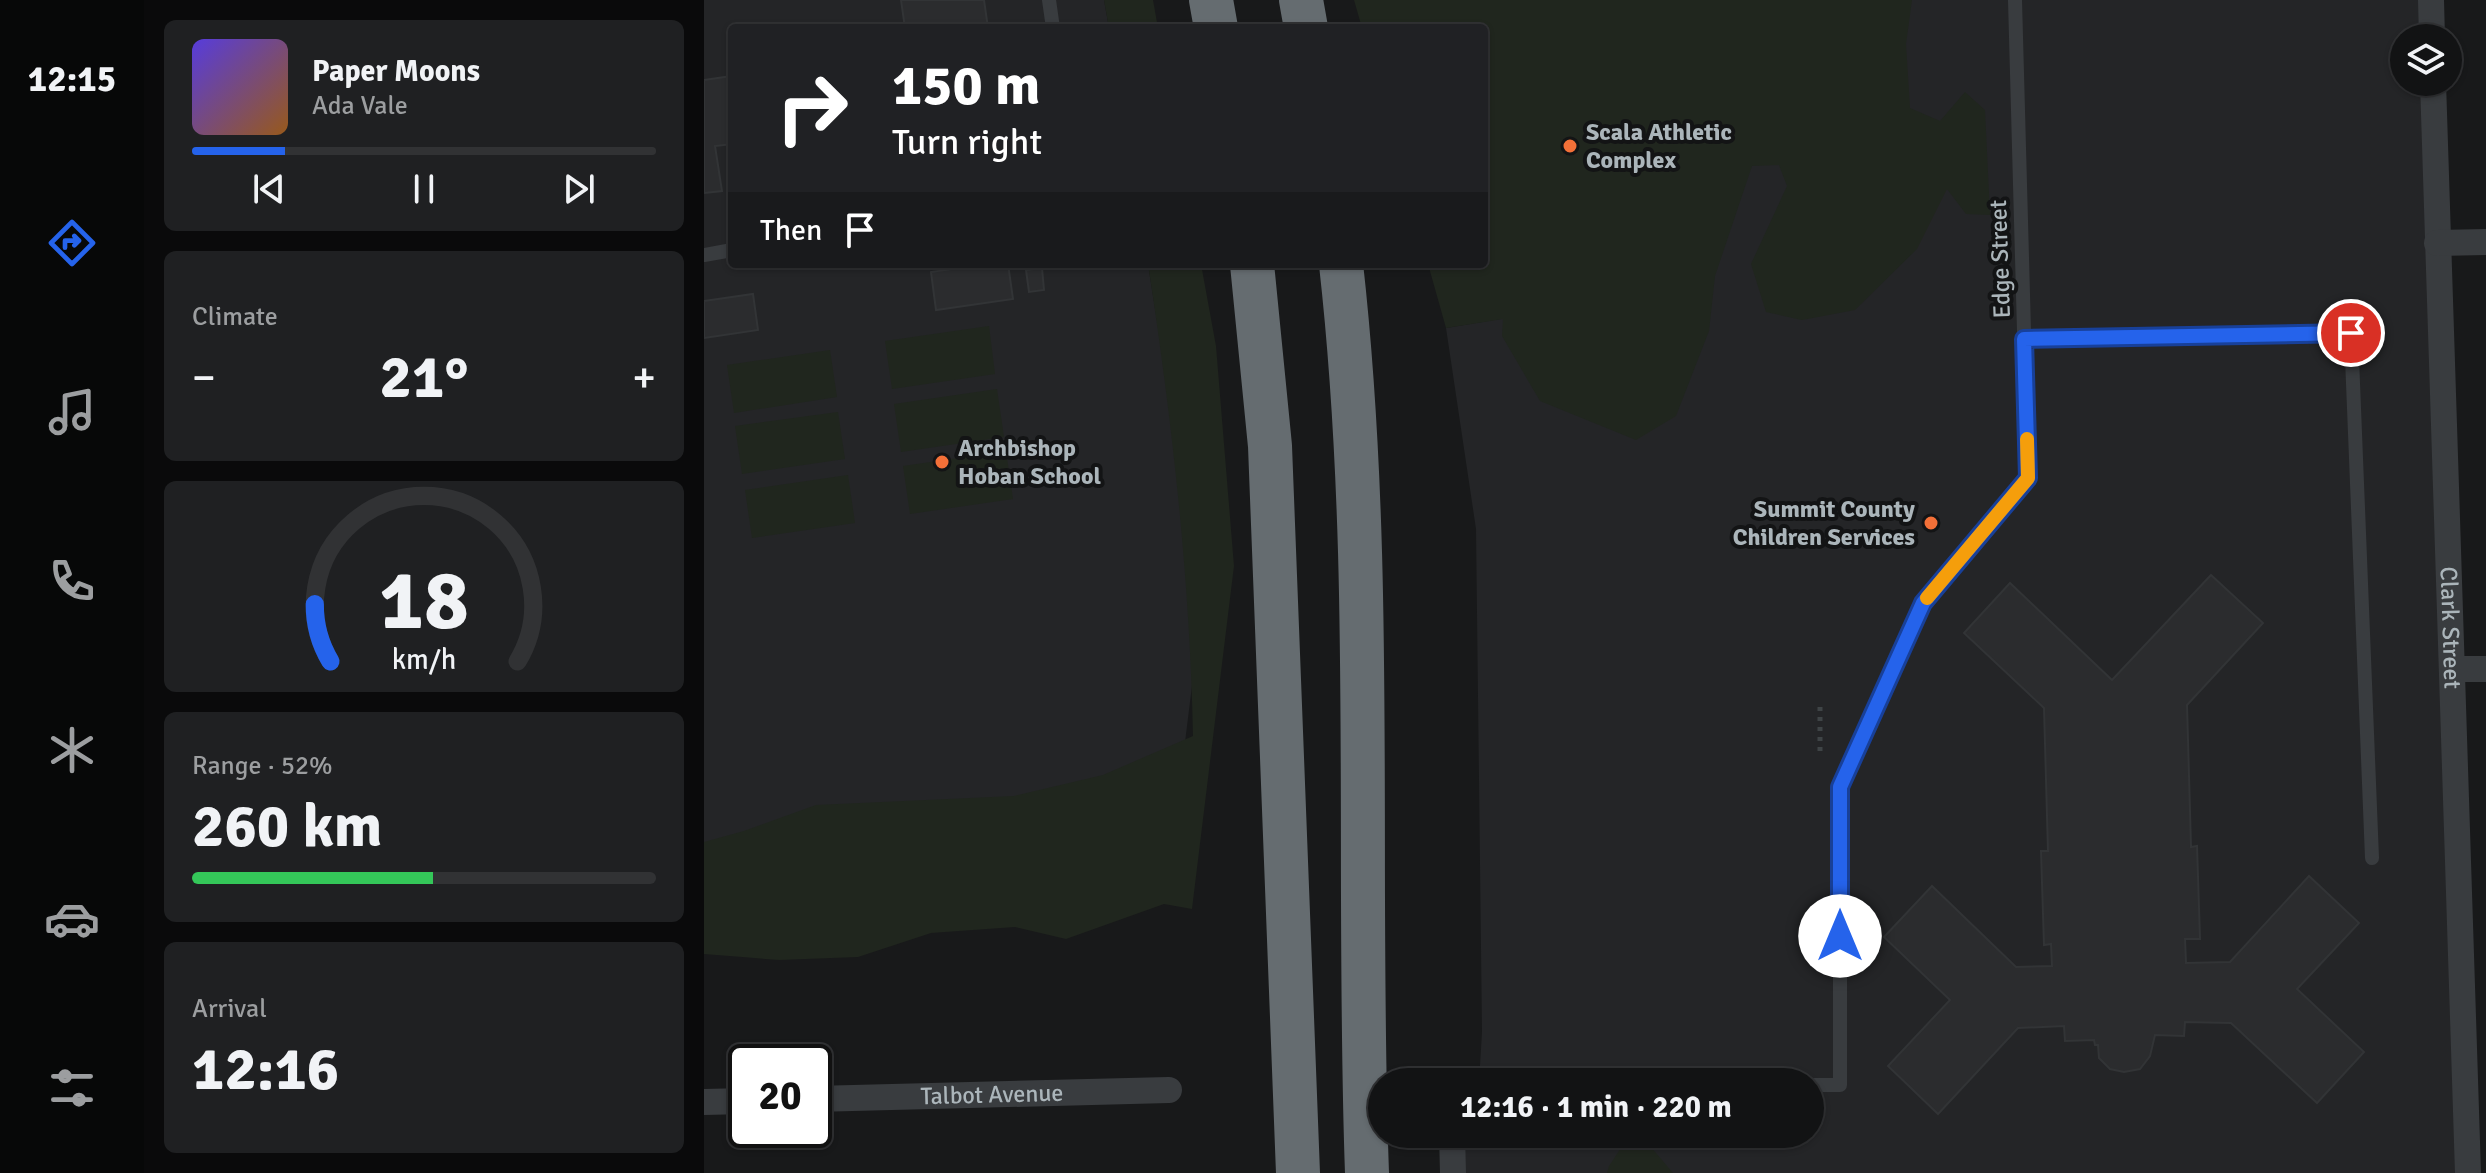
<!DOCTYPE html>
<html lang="en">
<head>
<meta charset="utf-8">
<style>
	:root { --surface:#121314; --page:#1f2022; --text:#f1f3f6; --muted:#9c9ea0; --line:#313234; --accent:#2563eb }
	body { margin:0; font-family:Signika,sans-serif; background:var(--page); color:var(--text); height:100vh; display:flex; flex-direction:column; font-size:30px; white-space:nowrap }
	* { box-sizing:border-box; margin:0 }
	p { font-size:26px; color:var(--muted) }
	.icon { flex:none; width:44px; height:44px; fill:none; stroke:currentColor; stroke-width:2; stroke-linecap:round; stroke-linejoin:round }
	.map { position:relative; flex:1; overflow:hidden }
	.drawer { display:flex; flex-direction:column; gap:20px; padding:20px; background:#0a0a0b; width:560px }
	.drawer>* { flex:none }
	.top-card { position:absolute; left:24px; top:24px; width:760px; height:244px; border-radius:8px; box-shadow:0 2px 6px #0004,0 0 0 2px var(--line); background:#202124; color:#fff; overflow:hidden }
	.fabs { position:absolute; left:1686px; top:24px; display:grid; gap:16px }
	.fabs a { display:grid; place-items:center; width:72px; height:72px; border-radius:50%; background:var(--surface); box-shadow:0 2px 6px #0004,0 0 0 2px var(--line); font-size:40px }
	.speed { position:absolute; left:24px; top:1044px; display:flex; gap:16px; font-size:40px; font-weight:700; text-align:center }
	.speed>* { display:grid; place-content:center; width:104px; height:104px; border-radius:50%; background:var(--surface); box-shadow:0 2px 6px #0004,0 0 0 2px var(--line); line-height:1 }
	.speed .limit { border:4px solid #111; border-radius:12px; background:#fff; color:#111 }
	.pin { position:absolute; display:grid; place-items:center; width:68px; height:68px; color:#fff; margin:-34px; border:4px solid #fff; border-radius:50%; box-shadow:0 2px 8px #0007 }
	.me { position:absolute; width:88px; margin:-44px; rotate:0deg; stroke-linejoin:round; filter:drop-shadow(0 0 6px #0008) }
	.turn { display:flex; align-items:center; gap:28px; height:168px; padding:0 32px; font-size:36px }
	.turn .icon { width:104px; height:104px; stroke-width:2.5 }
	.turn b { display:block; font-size:56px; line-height:68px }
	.then { display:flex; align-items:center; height:76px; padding:0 32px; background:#0003; gap:16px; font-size:30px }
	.big { font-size:60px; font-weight:700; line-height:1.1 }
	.drawer .widget { flex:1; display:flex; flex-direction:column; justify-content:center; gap:12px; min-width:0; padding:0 28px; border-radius:12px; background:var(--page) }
	.drawer .dial { align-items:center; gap:0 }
	.dial svg { height:208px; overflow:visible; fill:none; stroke:var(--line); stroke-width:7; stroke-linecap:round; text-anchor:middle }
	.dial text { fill:var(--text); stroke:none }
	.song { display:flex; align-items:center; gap:24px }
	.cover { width:96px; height:96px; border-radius:12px; background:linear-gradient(135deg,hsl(250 70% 55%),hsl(30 70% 35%)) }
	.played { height:8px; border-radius:4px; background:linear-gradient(90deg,var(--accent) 20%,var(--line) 20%) }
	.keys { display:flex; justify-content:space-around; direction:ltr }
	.heat { display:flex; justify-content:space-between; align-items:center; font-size:44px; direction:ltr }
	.charge { height:12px; border-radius:6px; background:linear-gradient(90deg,#34c759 52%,var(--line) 0) }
	.trip { position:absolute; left:664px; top:1068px; width:456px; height:80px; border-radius:40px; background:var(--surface); box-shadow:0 2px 6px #0004,0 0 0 2px var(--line); font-weight:700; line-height:80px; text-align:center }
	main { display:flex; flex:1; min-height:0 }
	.tab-bar { display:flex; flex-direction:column; width:144px; justify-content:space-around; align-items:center; background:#070808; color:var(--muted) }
	.tab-bar .icon { width:56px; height:56px }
	.tab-bar .active { color:var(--accent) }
	.tab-bar b { font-size:36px; color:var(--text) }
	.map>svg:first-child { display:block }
</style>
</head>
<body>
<main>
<nav class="tab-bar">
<b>12:15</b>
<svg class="icon active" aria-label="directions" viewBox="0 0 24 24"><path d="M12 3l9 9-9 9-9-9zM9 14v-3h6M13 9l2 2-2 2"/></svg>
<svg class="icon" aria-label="music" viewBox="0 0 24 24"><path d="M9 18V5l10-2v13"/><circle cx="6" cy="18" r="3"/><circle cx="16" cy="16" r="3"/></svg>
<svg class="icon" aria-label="phone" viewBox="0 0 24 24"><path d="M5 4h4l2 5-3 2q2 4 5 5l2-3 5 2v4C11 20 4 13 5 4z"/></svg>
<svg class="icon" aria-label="climate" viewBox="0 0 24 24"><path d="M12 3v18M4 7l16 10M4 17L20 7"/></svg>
<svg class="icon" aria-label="car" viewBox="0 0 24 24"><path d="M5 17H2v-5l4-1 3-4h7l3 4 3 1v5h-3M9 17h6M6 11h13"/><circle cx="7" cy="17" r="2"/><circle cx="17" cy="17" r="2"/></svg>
<svg class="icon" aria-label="filters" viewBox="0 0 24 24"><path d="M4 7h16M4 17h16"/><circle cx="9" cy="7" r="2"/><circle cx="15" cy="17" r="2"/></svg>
</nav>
<section class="drawer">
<div class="widget">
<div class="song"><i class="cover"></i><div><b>Paper Moons</b><p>Ada Vale</p></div></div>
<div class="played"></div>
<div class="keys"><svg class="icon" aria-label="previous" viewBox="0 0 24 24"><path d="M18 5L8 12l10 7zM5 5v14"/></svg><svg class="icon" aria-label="pause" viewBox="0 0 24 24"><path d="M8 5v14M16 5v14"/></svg><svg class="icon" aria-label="next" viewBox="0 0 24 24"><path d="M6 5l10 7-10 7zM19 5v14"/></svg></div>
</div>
<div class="widget"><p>Climate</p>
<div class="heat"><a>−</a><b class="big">21°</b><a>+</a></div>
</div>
<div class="widget dial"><svg viewBox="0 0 100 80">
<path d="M14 69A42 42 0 1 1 86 69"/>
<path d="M14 69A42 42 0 0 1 8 47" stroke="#2563eb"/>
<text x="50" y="56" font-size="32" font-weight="700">18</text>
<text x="50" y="72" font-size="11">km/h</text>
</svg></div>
<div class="widget"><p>Range · 52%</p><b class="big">260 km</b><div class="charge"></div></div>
<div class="widget"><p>Arrival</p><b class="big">12:16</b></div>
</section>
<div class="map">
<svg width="1782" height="1173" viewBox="0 0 1782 1173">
	<rect width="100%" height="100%" fill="#18191a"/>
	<g fill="#242527">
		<polygon points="0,0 400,0 405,28 28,28 28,264 444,264 498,605 461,904 0,902"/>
		<polygon points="1132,0 1727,0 1728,38 1700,38 1700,82 1729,82 1764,1173 749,1173 748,1134 1106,1134 1106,1082 775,1082 778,1032 772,529 742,328 937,296"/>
	</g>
	<g fill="#20261e">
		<polygon points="400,0 449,0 454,28 405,28"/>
		<polygon points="650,0 1208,0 1202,44 1206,108 1236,121 1261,92 1281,110 1286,215 1262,214 1243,189 1213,249 1151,310 1098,320 1062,312 1047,264 1083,186 1075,165 1048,166 1011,276 1005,331 972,416 932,440 836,401 798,336 799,319 742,328 724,264 780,264 780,28 658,28"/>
		<path d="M 444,264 L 497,264 L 512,346 L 530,566 L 488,909 L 460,904 L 362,939 L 311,927 L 227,933 L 154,957 L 75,960 L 0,954 L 0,842 L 40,831 L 112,805 L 310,796 L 399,775 L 489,736 C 486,578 468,420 444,264 Z"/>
		<polygon points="285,326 291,374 188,389 181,341"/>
		<polygon points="126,350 133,397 30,413 23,365"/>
		<polygon points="293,389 300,437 197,452 190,404"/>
		<polygon points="134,412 141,459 38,474 31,426"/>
		<polygon points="302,451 309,499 206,514 199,466"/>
		<polygon points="144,475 151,523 48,538 41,490"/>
		<polygon points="926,1134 936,1134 969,1173 903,1173 905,1166"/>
	</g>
	<g fill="#2b2c2e" stroke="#323436" stroke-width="2">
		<polygon points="197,0 280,0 284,28 201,28"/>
		<polygon points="28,76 28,144 11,146 18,191 0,193 0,80"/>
		<polygon points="283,264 304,264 309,299 232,310 227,272"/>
		<polygon points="338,268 340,290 325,292 322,270"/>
		<polygon points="49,294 54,330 0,338 0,301"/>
		<polygon points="1507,575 1559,623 1483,705 1487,847 1493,846 1496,939 1481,939 1482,963 1526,962 1605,876 1655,923 1593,989 1660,1052 1613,1103 1527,1023 1481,1022 1480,1036 1451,1035 1446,1056 1436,1069 1420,1072 1406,1069 1395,1058 1394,1045 1391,1045 1390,1040 1361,1041 1360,1026 1314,1028 1234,1114 1184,1066 1246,1000 1180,937 1228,886 1312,967 1348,966 1347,944 1340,945 1337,851 1344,851 1340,708 1260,633 1306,583 1408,680"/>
	</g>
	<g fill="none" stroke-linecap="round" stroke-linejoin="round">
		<polyline stroke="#3f4446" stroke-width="5" stroke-dasharray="4 6" stroke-linecap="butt" points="1116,751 1116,706"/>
		<g stroke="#393c3f" stroke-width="14">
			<polyline points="345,0 349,28"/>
			<polyline points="0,255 28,250"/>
			<polyline points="1320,339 1647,333 1668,858"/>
			<polyline points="1106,1085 1136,1085 1136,787 1219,603 1324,478 1311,0"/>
		</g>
		<g stroke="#393c3f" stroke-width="26">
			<polyline points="1727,0 1728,38"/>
			<path id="s1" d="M 1729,82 L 1764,1173"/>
			<polyline points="1733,243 1782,242"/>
			<polyline points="1748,669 1782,669"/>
			<path id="s2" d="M 110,1099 L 465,1090"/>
			<polyline points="0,1102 42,1101"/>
			<polyline points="748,1134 749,1173"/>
		</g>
		<g stroke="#656c70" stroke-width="44">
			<polyline points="507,0 512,28"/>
			<polyline points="597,0 602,28"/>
			<polyline points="548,264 566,446 594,1173"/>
			<path d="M 637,264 C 671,566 652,870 663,1173"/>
		</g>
	</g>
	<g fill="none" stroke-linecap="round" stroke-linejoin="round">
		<g stroke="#184099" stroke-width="20">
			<polyline id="route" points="1136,936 1136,787 1219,603 1324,478 1320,339 1647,333"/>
		</g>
		<use href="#route" stroke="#2563eb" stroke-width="14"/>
		<polyline stroke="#f59e0b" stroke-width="14" points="1223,598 1324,478 1323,439"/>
	</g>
	<g fill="#f37038" stroke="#131415" stroke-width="3">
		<circle cx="866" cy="146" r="8"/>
		<circle cx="238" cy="462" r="8"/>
		<circle cx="1227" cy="523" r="8"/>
	</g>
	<g text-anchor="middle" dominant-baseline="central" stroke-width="8" stroke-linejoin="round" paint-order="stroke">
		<g font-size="24" font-weight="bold" fill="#abb5ba" stroke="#131415" text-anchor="start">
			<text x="882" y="132">Scala Athletic<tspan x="882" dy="28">Complex</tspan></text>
			<text x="254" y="448">Archbishop<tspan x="254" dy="28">Hoban School</tspan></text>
			<text x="1211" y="509" text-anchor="end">Summit County<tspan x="1211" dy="28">Children Services</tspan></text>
		</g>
		<g font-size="24" fill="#abb5ba" stroke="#131415">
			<text transform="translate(1296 259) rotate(-92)">Edge Street</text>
			<text stroke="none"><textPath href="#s1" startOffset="546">Clark Street</textPath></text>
			<text stroke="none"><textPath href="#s2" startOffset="178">Talbot Avenue</textPath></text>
		</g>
	</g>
</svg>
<div class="fabs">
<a><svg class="icon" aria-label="layers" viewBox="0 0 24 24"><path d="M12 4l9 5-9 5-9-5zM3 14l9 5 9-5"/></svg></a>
</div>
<div class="speed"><div class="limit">20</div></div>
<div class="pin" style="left:1647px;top:333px;background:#d93025"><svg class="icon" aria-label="arrive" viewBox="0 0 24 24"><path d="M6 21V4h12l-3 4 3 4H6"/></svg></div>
<svg class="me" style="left:1136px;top:936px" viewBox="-20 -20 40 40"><circle r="19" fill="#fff"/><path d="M0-13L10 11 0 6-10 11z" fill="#2563eb"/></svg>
<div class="trip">12:16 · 1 min · 220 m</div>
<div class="top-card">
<div class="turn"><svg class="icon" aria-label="right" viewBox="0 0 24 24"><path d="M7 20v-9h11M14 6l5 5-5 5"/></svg><div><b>150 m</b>Turn right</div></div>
<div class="then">Then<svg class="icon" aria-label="arrive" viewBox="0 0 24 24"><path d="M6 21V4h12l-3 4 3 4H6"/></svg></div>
</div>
</div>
</main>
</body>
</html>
